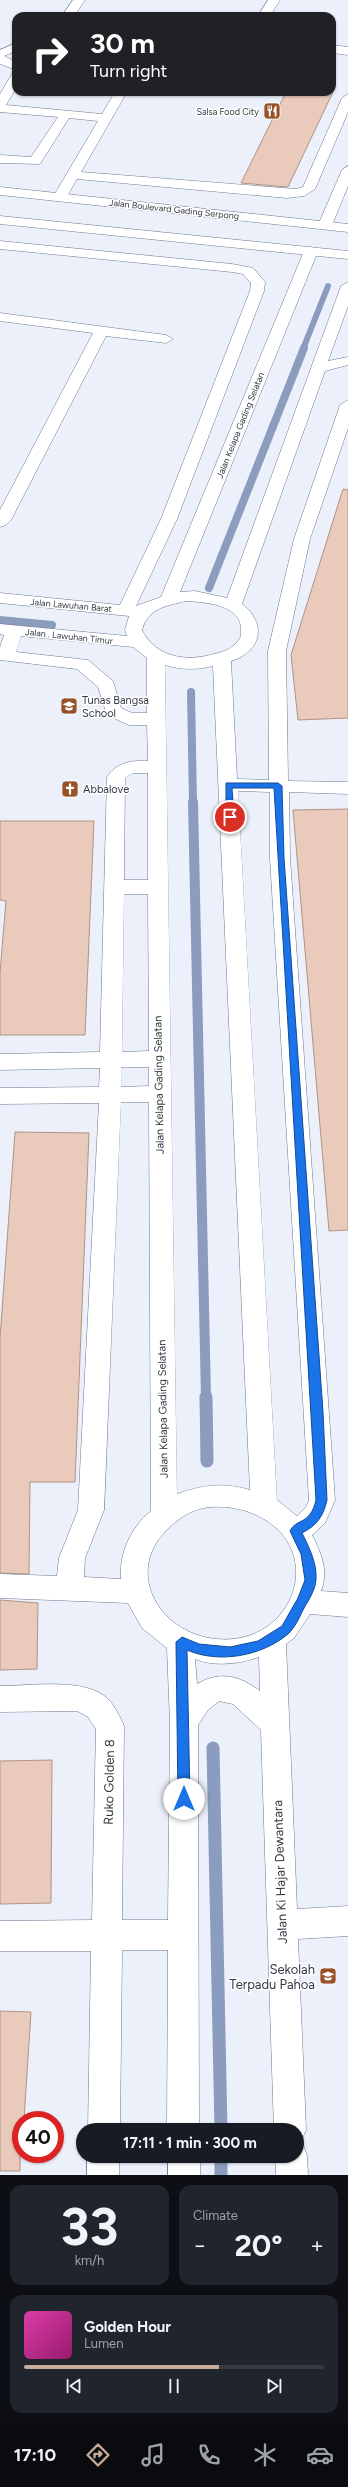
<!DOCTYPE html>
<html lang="en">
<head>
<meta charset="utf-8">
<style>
	:root { --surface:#171b24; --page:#20242c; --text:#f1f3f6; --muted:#9ea1a6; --line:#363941; --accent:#c9ab9a }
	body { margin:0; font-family:Figtree,sans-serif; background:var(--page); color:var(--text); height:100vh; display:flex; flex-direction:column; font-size:15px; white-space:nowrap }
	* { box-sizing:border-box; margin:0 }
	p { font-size:13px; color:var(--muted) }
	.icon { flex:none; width:22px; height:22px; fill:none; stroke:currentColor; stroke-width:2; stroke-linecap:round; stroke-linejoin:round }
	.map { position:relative; height:2175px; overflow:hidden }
	.details { display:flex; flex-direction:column; gap:10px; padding:10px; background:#0d0f14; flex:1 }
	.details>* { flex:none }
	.top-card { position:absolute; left:12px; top:12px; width:324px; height:84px; border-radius:12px; box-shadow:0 1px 3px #0004; background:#202124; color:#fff; overflow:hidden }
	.speed { position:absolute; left:12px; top:2111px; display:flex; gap:8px; font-size:20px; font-weight:700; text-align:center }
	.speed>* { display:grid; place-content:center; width:52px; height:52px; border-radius:50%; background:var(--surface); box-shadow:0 1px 3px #0004; line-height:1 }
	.speed .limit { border:6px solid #d22; background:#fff; color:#111 }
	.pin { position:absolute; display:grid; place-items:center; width:34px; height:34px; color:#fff; margin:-17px; border:2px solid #fff; border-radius:50%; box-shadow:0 1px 4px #0007 }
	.me { position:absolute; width:44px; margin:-22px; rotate:0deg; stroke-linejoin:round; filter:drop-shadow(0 0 3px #0008) }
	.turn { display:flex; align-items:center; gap:14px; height:84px; padding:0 12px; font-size:18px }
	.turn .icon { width:52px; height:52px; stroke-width:2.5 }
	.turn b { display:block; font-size:28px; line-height:34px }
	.big { font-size:30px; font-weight:700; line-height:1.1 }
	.details .widget { flex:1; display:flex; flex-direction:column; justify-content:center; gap:6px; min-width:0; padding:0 14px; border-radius:12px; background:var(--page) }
	.details .dial { align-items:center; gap:0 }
	.dial b { font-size:52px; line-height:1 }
	.song { display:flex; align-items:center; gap:12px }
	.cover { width:48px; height:48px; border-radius:6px; background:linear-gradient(135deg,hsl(320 70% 55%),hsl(320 70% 35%)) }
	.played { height:4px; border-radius:2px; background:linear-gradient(90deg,var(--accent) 65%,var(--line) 65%) }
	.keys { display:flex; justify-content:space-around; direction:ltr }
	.heat { display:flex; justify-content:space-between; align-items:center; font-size:22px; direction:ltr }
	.details .tiles { flex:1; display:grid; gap:10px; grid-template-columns:1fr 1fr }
	.widget:last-child { grid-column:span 2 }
	.trip { position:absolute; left:76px; top:2123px; width:228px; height:40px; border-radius:20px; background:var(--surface); box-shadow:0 1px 3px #0004; font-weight:700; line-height:40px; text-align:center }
	.tabs { display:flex; height:64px; justify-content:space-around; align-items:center; background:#090b0e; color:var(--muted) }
	.tabs .icon { width:28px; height:28px }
	.tabs .current { color:var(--accent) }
	.tabs b { font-size:18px; color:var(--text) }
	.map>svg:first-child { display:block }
</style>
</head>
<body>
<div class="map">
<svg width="348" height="2175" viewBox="0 0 348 2175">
	<rect width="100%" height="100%" fill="#ebf0fb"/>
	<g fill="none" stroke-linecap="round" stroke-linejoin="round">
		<polyline stroke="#8b9cbe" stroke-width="6" points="303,349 328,286"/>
		<g stroke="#8b9cbe" stroke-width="8">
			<polyline points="209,588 304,348"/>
			<polyline points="0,620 52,625"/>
			<polyline points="191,692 193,803"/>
		</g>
		<polyline stroke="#8b9cbe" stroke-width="10" points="193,802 206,1398"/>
		<g stroke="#8b9cbe" stroke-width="13">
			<polyline points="206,1397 207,1461"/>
			<polyline points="213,1748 221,2130"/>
			<polyline points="221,2156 221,2175"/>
		</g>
	</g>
	<g fill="#e9cabb" stroke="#b09385">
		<polygon points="286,92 333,92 288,187 241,183"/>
		<polygon points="343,489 348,490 348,718 298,720 291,655"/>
		<polygon points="348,809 348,1230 329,1231 293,810"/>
		<polygon points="0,821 94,821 85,1035 0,1035 0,973 6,901 0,900"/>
		<polygon points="15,1132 89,1133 75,1482 30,1482 29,1574 0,1573 0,1338"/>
		<polygon points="0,1600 38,1603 37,1669 0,1670"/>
		<polygon points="52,1760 51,1903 0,1904 0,1761"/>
		<polygon points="0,2011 31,2012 24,2120 21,2120 20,2171 0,2171"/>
	</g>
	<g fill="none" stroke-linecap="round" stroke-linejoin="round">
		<g stroke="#6c7890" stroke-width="1">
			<g id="minor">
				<polygon points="73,0 85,0 74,16 62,16"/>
				<polygon points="268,0 280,0 270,16 258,16"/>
				<polygon points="16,43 16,51 4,56 16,62 16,70 0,64 0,50"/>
				<polygon points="332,45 348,47 348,55 332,53"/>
				<polygon points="16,73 16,88 6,105 102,114 115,92 127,92 81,172 296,189 303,187 342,98 348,94 348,112 315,189 304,196 287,198 77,179 65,200 60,201 53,197 98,121 69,118 40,164 0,163 0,155 31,157 58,117 0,112 0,94 12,74"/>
				<polygon points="348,166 348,186 332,225 325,229 320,228 318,225 342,170"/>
				<path d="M 0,241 L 232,264 L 253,268 L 265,282 L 264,291 L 177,519 L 136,606 L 161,597 L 304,251 L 311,247 L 318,251 L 180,592 L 195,591 L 227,598 L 341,286 L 348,282 L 348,306 L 328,361 L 348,357 L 348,365 L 325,371 L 242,604 C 267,623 262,652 231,661 L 237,779 L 269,780 L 268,651 L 294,539 L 340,405 L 348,400 L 348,428 L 310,539 L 286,651 L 288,781 L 348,782 L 348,794 L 289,792 L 290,858 L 335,1500 L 325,1523 L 312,1535 C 321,1553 329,1571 321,1591 L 348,1593 L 348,1617 L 310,1614 L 294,1638 L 286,1644 L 297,1909 L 348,1906 L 348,1936 L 298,1939 L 306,2130 L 301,2141 L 298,2143 L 303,2144 L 307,2156 L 308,2175 L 276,2175 L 275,2156 L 297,2156 L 297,2130 L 274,2130 L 261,1730 L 233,1704 L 219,1701 L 208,1710 L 198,1725 L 199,2130 L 167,2130 L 168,1950 L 122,1950 L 120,2130 L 88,2130 L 91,1951 L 0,1951 L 0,1921 L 92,1920 L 96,1729 L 88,1717 L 77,1711 L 0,1712 L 0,1686 C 30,1686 86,1677 108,1699 C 115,1706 120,1717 124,1726 L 122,1920 L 168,1920 L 170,1723 L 167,1648 L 142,1628 L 128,1603 L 0,1598 L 0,1574 L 57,1576 L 59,1558 L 78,1510 L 99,1103 L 0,1104 L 0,1088 L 99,1087 L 100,1068 L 0,1070 L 0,1054 L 100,1052 L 107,777 C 116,763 131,760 148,761 L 147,725 L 129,725 L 107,715 L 98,687 L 77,669 L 0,660 L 0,647 L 4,635 L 0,634 L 0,624 L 127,636 L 125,630 L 129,616 L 0,603 L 0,593 L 120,605 L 161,519 L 250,291 L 251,283 L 243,274 L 232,272 L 0,249 ZM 186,601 C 203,602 239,604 241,627 C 241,632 242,637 238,641 C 232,649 223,652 214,654 C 187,662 156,658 142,630 C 148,608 166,606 186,601 ZM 21,636 L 133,647 L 147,658 L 147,713 L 132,713 L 121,708 L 113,681 L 88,660 L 16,652 ZM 165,665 C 180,670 198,670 213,666 L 250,1490 C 221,1482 204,1485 177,1494 ZM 133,773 L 148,773 L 148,880 L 124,880 L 125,778 ZM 238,791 L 270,792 L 270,858 L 309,1500 L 306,1507 L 297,1516 L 277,1500 ZM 124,894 L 148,894 L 149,1051 L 122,1052 ZM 121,1067 L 149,1067 L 149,1086 L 121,1087 ZM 121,1102 L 149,1102 L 151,1511 C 131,1527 119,1553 121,1579 L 84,1577 L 85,1558 L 104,1510 ZM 228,1507 C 235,1509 242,1509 249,1512 C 331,1542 297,1647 216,1639 C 157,1633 121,1568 172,1525 C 181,1517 192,1510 204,1508 C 212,1506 220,1507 228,1507 ZM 259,1657 L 260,1691 C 239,1675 219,1671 197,1684 L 195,1659 C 215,1667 239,1664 259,1657 Z"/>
				<polygon points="0,313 166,335 173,339 166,343 106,336 11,520 6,525 0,527 0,510 93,333 0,321"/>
				<rect x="87" y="2156" width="32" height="19"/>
				<rect x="168" y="2156" width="32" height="19"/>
			</g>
		</g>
		<g stroke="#6c7890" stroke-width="1">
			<g id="major">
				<polygon points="0,187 348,224 348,232 0,195"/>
				<polygon points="0,216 348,251 348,259 0,224"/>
			</g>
		</g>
		<use href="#minor" fill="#fff" fill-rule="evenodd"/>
		<use href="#major" fill="#fff" fill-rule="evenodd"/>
	</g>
	<path fill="#1a73e8" stroke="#114b97" d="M 226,783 L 278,783 L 282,786 L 284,858 L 323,1412 L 327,1500 C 323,1517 317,1525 302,1533 C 309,1547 317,1563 316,1579 C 316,1588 309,1600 304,1608 C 300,1616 295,1628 288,1634 C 262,1656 219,1664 187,1650 L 190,1799 L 184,1804 L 178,1799 L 176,1642 L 182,1637 L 199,1644 L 230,1647 L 258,1641 L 282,1626 L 298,1598 L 305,1580 L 301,1554 L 290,1531 C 296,1518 310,1526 316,1500 L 274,788 L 232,788 L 234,817 L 230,819 L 226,817 Z"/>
	<defs>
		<g id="restaurant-square" transform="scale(0.9)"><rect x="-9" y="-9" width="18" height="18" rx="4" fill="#98522a" stroke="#fff"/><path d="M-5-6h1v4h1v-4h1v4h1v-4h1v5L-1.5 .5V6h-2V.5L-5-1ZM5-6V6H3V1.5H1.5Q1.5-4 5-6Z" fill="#fff"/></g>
		<g id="school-square" transform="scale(0.9)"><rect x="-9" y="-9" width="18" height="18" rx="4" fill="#98522a" stroke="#fff"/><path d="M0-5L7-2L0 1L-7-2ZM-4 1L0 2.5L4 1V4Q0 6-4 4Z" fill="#fff"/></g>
		<g id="church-square" transform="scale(0.9)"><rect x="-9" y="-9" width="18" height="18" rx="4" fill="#98522a" stroke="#fff"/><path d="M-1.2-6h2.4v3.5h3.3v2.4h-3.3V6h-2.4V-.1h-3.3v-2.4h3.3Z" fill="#fff"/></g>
	</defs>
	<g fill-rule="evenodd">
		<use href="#restaurant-square" x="272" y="111"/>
		<use href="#school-square" x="69" y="706"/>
		<use href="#church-square" x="70" y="789"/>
		<use href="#school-square" x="328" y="1976"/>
	</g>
	<g text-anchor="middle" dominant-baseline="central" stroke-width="3" stroke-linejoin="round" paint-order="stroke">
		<g font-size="9" fill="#343944" stroke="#fff" text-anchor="end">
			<text x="259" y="111">Salsa Food City</text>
		</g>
		<g font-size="9" fill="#343944" stroke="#fff">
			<text transform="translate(174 209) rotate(6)">Jalan Boulevard Gading Serpong</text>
			<text transform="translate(240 425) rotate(-68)">Jalan Kelapa Gading Selatan</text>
			<text transform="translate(71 605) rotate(5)">Jalan Lawuhan Barat</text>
			<text transform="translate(69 636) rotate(6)">Jalan . Lawuhan Timur</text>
		</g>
		<g font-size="11" fill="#343944" stroke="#fff" text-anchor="start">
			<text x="82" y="700">Tunas Bangsa<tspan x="82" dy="13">School</tspan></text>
			<text x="83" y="789">Abbalove</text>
		</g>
		<g font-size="11" fill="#343944" stroke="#fff">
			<text transform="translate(159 1085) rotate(-91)">Jalan Kelapa Gading Selatan</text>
			<text transform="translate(163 1409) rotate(-91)">Jalan Kelapa Gading Selatan</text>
		</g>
		<g font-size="13" fill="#343944" stroke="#fff">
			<text transform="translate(109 1782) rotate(-89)">Ruko Golden 8</text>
			<text transform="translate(280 1872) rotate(-92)">Jalan Ki Hajar Dewantara</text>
		</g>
		<g font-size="13" fill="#343944" stroke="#fff" text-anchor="end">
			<text x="315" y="1969">Sekolah<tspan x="315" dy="15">Terpadu Pahoa</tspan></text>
		</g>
	</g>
</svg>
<div class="speed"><div class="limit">40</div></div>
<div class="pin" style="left:230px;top:817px;background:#d93025"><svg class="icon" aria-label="arrive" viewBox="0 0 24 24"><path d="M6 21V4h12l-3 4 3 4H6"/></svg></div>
<svg class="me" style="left:184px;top:1799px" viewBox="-20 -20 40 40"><circle r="19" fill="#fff"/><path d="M0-13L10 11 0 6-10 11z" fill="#1a73e8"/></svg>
<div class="trip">17:11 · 1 min · 300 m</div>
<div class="top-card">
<div class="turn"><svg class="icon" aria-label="right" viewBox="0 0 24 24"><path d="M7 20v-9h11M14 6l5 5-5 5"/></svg><div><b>30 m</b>Turn right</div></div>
</div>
</div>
<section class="details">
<div class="tiles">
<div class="widget dial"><b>33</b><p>km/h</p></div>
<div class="widget"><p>Climate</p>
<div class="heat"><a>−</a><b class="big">20°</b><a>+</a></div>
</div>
<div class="widget">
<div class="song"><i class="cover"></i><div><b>Golden Hour</b><p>Lumen</p></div></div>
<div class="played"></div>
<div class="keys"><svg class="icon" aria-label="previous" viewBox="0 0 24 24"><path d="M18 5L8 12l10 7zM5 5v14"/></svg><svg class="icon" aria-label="pause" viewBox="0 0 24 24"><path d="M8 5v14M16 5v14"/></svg><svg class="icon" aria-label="next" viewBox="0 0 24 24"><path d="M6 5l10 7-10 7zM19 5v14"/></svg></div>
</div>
</div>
</section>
<nav class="tabs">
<b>17:10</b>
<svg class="icon current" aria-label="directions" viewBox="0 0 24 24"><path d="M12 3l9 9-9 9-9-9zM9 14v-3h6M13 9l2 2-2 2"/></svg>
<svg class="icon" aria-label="music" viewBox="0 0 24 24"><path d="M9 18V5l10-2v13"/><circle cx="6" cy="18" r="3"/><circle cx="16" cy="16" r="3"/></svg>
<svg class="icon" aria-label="phone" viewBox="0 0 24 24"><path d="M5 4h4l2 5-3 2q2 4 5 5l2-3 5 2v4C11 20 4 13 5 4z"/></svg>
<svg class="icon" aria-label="climate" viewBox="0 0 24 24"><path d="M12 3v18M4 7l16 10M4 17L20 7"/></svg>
<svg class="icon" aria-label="car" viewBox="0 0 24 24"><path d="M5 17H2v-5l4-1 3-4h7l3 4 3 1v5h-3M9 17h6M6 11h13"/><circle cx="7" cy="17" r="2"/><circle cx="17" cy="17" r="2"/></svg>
</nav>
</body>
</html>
